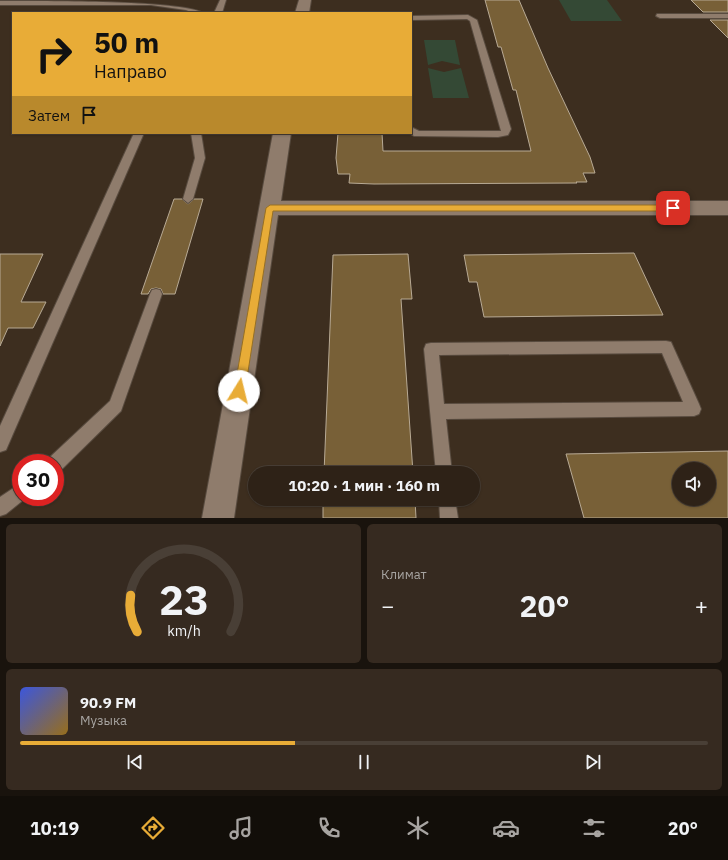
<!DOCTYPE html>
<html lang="ru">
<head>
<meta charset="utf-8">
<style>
	:root { --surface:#2e2217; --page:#362a20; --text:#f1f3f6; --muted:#a7a4a1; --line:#493f36; --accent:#e8ac37 }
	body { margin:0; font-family:"IBM Plex Sans",sans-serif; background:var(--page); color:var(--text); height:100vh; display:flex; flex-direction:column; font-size:15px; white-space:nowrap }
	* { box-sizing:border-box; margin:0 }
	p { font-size:13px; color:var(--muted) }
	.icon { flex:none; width:22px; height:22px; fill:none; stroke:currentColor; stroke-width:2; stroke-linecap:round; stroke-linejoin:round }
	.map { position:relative; height:518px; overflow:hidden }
	.panel { display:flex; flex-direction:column; gap:6px; padding:6px; background:#19130d; flex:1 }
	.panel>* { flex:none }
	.top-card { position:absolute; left:12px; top:12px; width:400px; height:122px; border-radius:0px; box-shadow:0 1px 3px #0004,0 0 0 1px var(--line); background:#e8ac37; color:#111; overflow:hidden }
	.controls { position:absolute; left:672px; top:462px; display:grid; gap:8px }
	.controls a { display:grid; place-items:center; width:44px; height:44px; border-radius:50%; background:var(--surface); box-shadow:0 1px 3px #0004,0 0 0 1px var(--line); font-size:20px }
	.speed { position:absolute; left:12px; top:454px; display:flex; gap:8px; font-size:20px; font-weight:700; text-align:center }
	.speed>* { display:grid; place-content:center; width:52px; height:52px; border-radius:50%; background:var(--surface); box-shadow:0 1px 3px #0004,0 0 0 1px var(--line); line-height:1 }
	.speed .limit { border:6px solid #d22; background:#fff; color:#111 }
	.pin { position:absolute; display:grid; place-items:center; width:34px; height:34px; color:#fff; margin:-17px; border-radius:8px; box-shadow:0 2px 6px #0006 }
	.me { position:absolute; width:44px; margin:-22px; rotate:9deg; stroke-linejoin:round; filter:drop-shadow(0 0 3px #0008) }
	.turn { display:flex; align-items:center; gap:14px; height:84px; padding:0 16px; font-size:18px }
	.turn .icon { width:52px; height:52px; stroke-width:2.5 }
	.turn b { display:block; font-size:28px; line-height:34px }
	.then { display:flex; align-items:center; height:38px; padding:0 16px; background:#0003; gap:8px; font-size:15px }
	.big { font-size:30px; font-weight:800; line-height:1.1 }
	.panel .tile { flex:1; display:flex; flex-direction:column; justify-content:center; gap:6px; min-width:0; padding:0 14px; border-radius:6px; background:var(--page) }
	.panel .dial { align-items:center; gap:0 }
	.dial svg { height:104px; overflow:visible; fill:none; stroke:var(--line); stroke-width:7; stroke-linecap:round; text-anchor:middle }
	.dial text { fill:var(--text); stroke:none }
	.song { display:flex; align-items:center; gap:12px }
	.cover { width:48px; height:48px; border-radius:6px; background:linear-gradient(135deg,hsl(230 70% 55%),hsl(40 70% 35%)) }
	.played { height:4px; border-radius:2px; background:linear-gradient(90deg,var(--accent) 40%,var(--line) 40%) }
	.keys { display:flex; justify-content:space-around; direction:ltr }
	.heat { display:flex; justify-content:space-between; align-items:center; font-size:22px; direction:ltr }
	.panel .tiles { flex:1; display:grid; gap:6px; grid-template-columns:1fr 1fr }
	.tile:last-child { grid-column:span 2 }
	.trip { position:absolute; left:248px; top:466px; width:232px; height:40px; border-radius:20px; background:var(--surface); box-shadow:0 1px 3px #0004,0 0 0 1px var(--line); font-weight:800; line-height:40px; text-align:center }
	.dock { display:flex; height:64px; justify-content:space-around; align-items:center; background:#120e09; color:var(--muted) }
	.dock .icon { width:28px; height:28px }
	.dock .active { color:var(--accent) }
	.dock b { font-size:18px; color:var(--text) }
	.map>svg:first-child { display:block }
</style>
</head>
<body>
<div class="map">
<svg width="728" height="518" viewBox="0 0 728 518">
	<rect width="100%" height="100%" fill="#3d2e1f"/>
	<g fill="#344935">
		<polygon points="559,0 607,0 622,21 571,21"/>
		<polygon points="424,40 455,40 460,65 442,61 428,65"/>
		<polygon points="428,68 444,72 461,68 469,98 433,98"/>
	</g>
	<g fill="#786037" stroke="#b8aa95" fill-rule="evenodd">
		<polygon points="485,0 519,0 548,68 590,157 595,173 583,173 587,182 576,182 577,183 374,184 349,183 350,174 338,174 336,158 338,133 382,133 383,151 531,151 516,90 513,90 501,47 498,47"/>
		<polygon points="691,0 728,0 728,12 703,12"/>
		<polygon points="710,20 728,20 728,38"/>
		<polygon points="174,199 182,199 188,204 194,199 203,199 175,294 163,294 161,289 156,288 151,289 148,294 141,294"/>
		<polygon points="634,253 663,315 484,317 477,282 469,282 464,255"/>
		<polygon points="0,254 43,254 21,302 46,302 33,328 8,328 0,346"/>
		<polygon points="408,254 412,299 401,299 413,473 324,473 333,255"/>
		<path d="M 728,451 L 728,518 L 584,518 L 566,454 ZM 679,469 L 709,469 L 709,499 L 679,499 Z"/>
		<polygon points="323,499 415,499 416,518 323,518"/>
	</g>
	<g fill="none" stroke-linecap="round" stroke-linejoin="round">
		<g stroke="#584b3f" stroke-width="2">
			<g id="service">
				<polygon points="220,0 226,0 222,13 214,13"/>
				<path d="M 0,1 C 34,1 183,0 203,13 L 193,13 L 186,10 L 151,5 L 0,5 Z"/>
				<polygon points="657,14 728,14 728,18 660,18 656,16"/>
				<polygon points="468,15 477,20 511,129 508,135 498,137 414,136 409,133 411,133 411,127 419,131 501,131 470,21 467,19 411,20 411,16"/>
				<polygon points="134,133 144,133 6,450 0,452 0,426"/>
				<polygon points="191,133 201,133 205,158 193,199 188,203 183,199 195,158"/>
				<polygon points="156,289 160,290 162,294 121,411 61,470 55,472 55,463 47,463 49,458 110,401 150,294 152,290"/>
				<path d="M 666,341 L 671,342 L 699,404 L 701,409 L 699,414 L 694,416 L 446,419 L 452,473 L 436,473 L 424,349 L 426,344 L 431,343 ZM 662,353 L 683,402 L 444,404 L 439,355 Z"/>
				<polygon points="21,483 21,497 27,497 6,514 0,516 0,497"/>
				<polygon points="439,499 455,499 458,518 440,518"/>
			</g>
		</g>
		<g stroke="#584b3f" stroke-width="2">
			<g id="minor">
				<polygon points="299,0 311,0 309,13 295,13"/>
				<polygon points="273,133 291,133 281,201 728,201 728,215 278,215 234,518 202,518"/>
			</g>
		</g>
		<use href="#service" fill="#8f7c6c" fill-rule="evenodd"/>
		<use href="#minor" fill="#8f7c6c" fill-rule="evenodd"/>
	</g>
	<polygon fill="#e8ac37" stroke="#977024" points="270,205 673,205 677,208 673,211 273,211 245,391 243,394 239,396 235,394 234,391 266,208"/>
</svg>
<div class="controls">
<a><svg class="icon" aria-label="sound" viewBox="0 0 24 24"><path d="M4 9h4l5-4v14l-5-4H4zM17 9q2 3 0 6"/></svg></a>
</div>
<div class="speed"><div class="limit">30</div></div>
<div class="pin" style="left:673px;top:208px;background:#d93025"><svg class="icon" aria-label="arrive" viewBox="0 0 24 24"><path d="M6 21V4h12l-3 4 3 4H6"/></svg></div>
<svg class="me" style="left:239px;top:391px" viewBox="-20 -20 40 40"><circle r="19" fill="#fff"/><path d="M0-13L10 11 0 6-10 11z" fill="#e8ac37"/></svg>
<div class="trip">10:20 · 1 мин · 160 m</div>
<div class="top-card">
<div class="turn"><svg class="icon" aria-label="right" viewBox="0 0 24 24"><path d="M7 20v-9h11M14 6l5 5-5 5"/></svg><div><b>50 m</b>Направо</div></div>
<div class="then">Затем<svg class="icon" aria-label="arrive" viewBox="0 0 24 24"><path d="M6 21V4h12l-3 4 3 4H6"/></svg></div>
</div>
</div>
<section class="panel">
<div class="tiles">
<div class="tile dial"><svg viewBox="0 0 100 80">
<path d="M14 69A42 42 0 1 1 86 69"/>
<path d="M14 69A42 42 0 0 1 9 41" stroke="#e8ac37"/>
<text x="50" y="56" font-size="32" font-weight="700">23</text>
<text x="50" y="72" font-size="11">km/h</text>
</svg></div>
<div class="tile"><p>Климат</p>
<div class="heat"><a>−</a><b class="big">20°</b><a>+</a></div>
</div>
<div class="tile">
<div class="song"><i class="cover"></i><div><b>90.9 FM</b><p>Музыка</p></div></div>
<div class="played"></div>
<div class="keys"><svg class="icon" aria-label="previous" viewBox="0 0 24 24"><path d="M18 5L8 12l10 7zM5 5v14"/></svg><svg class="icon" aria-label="pause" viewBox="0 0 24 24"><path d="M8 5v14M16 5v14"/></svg><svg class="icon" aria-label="next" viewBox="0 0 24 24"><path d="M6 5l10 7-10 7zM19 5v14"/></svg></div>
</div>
</div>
</section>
<nav class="dock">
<b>10:19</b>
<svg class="icon active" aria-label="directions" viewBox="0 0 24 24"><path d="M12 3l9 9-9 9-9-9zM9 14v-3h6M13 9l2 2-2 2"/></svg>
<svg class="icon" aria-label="music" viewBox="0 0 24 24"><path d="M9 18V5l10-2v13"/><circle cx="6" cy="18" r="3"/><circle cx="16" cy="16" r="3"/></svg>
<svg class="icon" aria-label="phone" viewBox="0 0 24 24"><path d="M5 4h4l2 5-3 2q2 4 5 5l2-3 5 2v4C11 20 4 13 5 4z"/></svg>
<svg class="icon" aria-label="climate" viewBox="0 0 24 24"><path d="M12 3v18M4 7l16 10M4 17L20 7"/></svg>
<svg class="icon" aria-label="car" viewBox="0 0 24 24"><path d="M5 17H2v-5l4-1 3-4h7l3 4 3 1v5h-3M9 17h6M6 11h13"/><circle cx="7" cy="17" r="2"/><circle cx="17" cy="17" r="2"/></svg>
<svg class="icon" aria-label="filters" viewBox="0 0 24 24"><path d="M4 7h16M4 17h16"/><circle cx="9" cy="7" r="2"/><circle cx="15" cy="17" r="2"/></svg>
<b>20°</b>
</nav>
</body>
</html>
